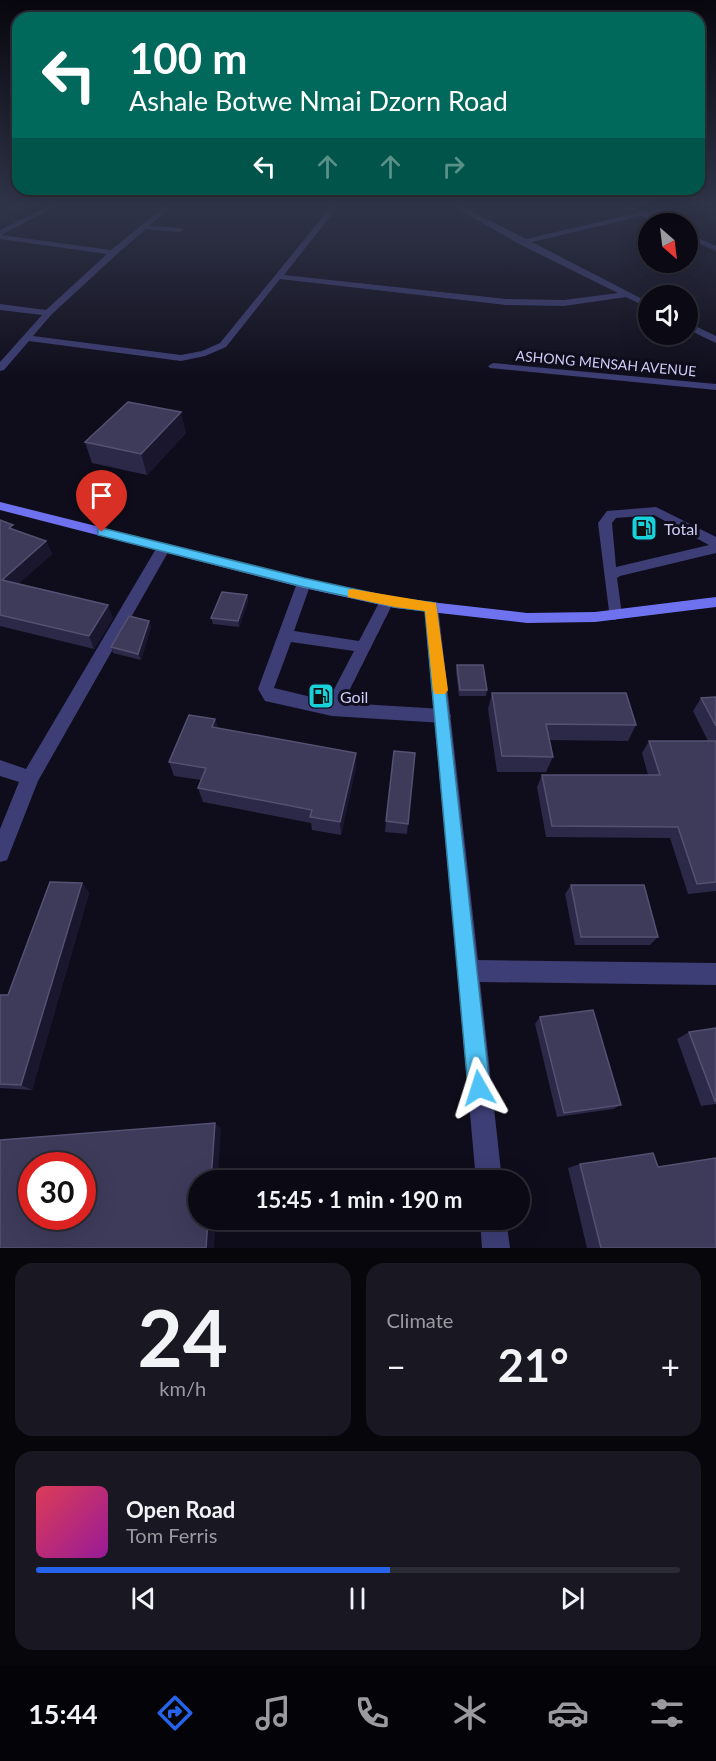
<!DOCTYPE html>
<html lang="en">
<head>
<meta charset="utf-8">
<style>
	:root { --surface:#0b0a14; --page:#191822; --text:#f1f3f6; --muted:#9a9aa0; --line:#2b2b34; --accent:#2563eb }
	body { margin:0; font-family:Lato,sans-serif; background:var(--page); color:var(--text); height:100vh; display:flex; flex-direction:column; font-size:22px; white-space:nowrap }
	* { box-sizing:border-box; margin:0 }
	p { font-size:20px; color:var(--muted) }
	.icon { flex:none; width:33px; height:33px; fill:none; stroke:currentColor; stroke-width:2; stroke-linecap:round; stroke-linejoin:round }
	.map { position:relative; height:1248px; overflow:hidden }
	.side { display:flex; flex-direction:column; gap:15px; padding:15px; background:#06060b; flex:1 }
	.side>* { flex:none }
	.banner { position:absolute; left:12px; top:12px; width:693px; height:183px; border-radius:18px; box-shadow:0 6px 24px #0002,0 0 0 2px var(--line); background:#00695c; color:#fff; overflow:hidden }
	.needle { width:39px; rotate:152deg }
	.buttons { position:absolute; left:638px; top:213px; display:grid; gap:12px }
	.buttons a { display:grid; place-items:center; width:60px; height:60px; border-radius:50%; background:var(--surface); box-shadow:0 6px 24px #0002,0 0 0 2px var(--line); font-size:30px }
	.speed { position:absolute; left:18px; top:1152px; display:flex; gap:12px; font-size:30px; font-weight:700; text-align:center }
	.speed>* { display:grid; place-content:center; width:78px; height:78px; border-radius:50%; background:var(--surface); box-shadow:0 6px 24px #0002,0 0 0 2px var(--line); line-height:1 }
	.speed .limit { border:9px solid #d22; background:#fff; color:#111 }
	.pin { position:absolute; display:grid; place-items:center; width:51px; height:51px; color:#fff; margin:-62px -26px; border-radius:50% 50% 50% 0; rotate:-45deg; box-shadow:0 0 6px #0007 }
	.pin .icon { rotate:45deg }
	.me { position:absolute; width:66px; margin:-33px; rotate:354deg; stroke-linejoin:round; filter:drop-shadow(0 0 4px #0008) }
	.turn { display:flex; align-items:center; gap:21px; height:126px; padding:0 18px; font-size:27px }
	.turn .icon { width:78px; height:78px; stroke-width:2.5 }
	.turn b { display:block; font-size:42px; line-height:51px }
	.lanes { display:flex; align-items:center; height:57px; padding:0 18px; background:#0003; justify-content:center; gap:30px; direction:ltr }
	.lanes .off { opacity:.35 }
	.big { font-size:45px; font-weight:700; line-height:1.1 }
	.side .card { flex:1; display:flex; flex-direction:column; justify-content:center; gap:9px; min-width:0; padding:0 21px; border-radius:18px; background:var(--page) }
	.side .dial { align-items:center; gap:0 }
	.dial b { font-size:78px; line-height:1 }
	.song { display:flex; align-items:center; gap:18px }
	.cover { width:72px; height:72px; border-radius:9px; background:linear-gradient(135deg,hsl(350 70% 55%),hsl(300 70% 35%)) }
	.played { height:6px; border-radius:3px; background:linear-gradient(90deg,var(--accent) 55%,var(--line) 55%) }
	.keys { display:flex; justify-content:space-around; direction:ltr }
	.heat { display:flex; justify-content:space-between; align-items:center; font-size:33px; direction:ltr }
	.side .tiles { flex:1; display:grid; gap:15px; grid-template-columns:1fr 1fr }
	.card:last-child { grid-column:span 2 }
	.trip { position:absolute; left:188px; top:1170px; width:342px; height:60px; border-radius:30px; background:var(--surface); box-shadow:0 6px 24px #0002,0 0 0 2px var(--line); font-weight:700; line-height:60px; text-align:center }
	.tab-bar { display:flex; height:96px; justify-content:space-around; align-items:center; background:#040408; color:var(--muted) }
	.tab-bar .icon { width:42px; height:42px }
	.tab-bar .current { color:var(--accent) }
	.tab-bar b { font-size:27px; color:var(--text) }
	.map>svg:first-child { display:block }
</style>
</head>
<body>
<div class="map">
<svg width="716" height="1248" viewBox="0 0 716 1248">
	<rect width="100%" height="100%" fill="#0f0d1b"/>
	<g fill="none" stroke-linecap="round" stroke-linejoin="round">
		<g fill="#3d3e75" fill-rule="evenodd">
			<polygon points="140,225 179,228 183,230 179,232 143,229"/>
			<path d="M 656,507 L 716,537 L 716,553 L 620,576 L 617,578 L 622,615 L 615,620 L 610,619 L 598,523 L 607,511 ZM 654,515 L 709,545 L 616,567 L 612,523 L 616,518 Z"/>
			<path d="M 304,578 L 311,583 L 294,631 L 359,641 L 382,597 L 387,596 L 394,601 L 343,703 L 443,709 L 449,711 L 451,716 L 449,721 L 443,723 L 332,716 L 265,701 L 258,689 L 297,583 ZM 291,642 L 354,651 L 328,701 L 274,688 Z"/>
		</g>
		<g fill="#3d3e75" fill-rule="evenodd">
			<polygon points="51,205 59,205 1,235 111,250 166,205 173,205 116,255 51,315 33,336 181,355 202,351 220,343 330,208 328,205 334,205 337,208 284,275 506,299 564,300 618,293 519,244 451,205 459,205 526,239 637,213 623,205 631,205 644,212 674,205 684,205 650,214 666,224 657,224 642,216 532,242 648,302 648,308 626,297 564,306 506,305 280,279 226,347 205,356 181,361 29,341 4,370 0,371 0,362 42,315 0,310 0,304 46,310 107,254 0,239 0,230"/>
			<polygon points="687,233 716,246 716,251 687,238"/>
			<polygon points="687,322 716,336 716,343 687,329"/>
			<polygon points="493,363 716,384 716,390 490,368 488,366"/>
			<polygon points="164,543 171,547 38,781 7,860 0,862 0,829 19,782 0,776 0,760 26,769 157,547"/>
			<polygon points="431,601 438,606 478,960 716,963 716,985 480,982 502,1180 476,1180 424,606"/>
			<polygon points="480,1220 506,1220 510,1248 482,1248"/>
		</g>
		<polygon fill="#6f72ef" fill-rule="evenodd" points="0,502 304,578 395,598 527,613 595,612 716,597 716,607 595,622 527,623 395,608 304,588 0,510"/>
	</g>
	<g fill="#2c2847">
		<polygon points="186,433 147,475 92,463 85,442"/>
		<polygon points="0,520 16,531 46,541 52,554 18,584 113,618 94,649 0,626"/>
		<polygon points="247,595 248,601 239,627 213,624 211,618"/>
		<polygon points="149,621 151,627 141,660 113,653 111,647"/>
		<polygon points="457,665 487,690 486,696 459,696 456,671"/>
		<polygon points="492,693 636,725 628,741 549,740 553,757 546,772 497,772 488,709"/>
		<polygon points="716,697 716,891 688,894 670,838 546,837 537,787 542,775 648,775 642,753 649,741 708,741 693,711 701,698"/>
		<polygon points="215,719 218,728 356,753 356,767 341,835 312,830 311,823 203,802 198,788 201,780 174,776 169,762"/>
		<polygon points="415,753 407,834 385,832 386,821"/>
		<polygon points="82,883 89,893 32,1090 0,1088 0,995 8,995"/>
		<polygon points="571,885 658,937 650,945 575,945 565,894"/>
		<polygon points="540,1017 621,1105 613,1109 557,1117 535,1024"/>
		<polygon points="716,1028 716,1104 701,1106 677,1039 689,1032"/>
		<polygon points="580,1164 658,1167 716,1248 587,1248 568,1168"/>
	</g>
	<g fill="#19162e">
		<polygon points="181,412 186,433 147,475 141,454"/>
		<polygon points="46,541 52,554 8,593 2,580"/>
		<polygon points="247,595 248,601 239,627 238,621"/>
		<polygon points="108,605 113,618 94,649 89,636"/>
		<polygon points="149,621 151,627 141,660 138,654"/>
		<polygon points="215,719 219,733 212,727"/>
		<polygon points="356,753 356,767 341,835 340,822"/>
		<polygon points="82,883 89,893 32,1090 21,1085"/>
		<polygon points="215,1123 221,1128 218,1180 211,1180"/>
		<polygon points="208,1220 216,1220 214,1248 206,1248"/>
	</g>
	<g fill="#3e3a5a" stroke="#555173" stroke-width="1.5" fill-rule="evenodd">
		<polygon points="128,402 181,412 141,454 85,442"/>
		<polygon points="0,520 13,525 9,528 46,541 2,580 108,605 89,636 0,615"/>
		<polygon points="222,592 247,595 238,621 211,618"/>
		<polygon points="129,616 149,621 138,654 111,647"/>
		<polygon points="457,665 483,665 487,690 460,690"/>
		<polygon points="492,693 626,693 636,725 546,724 553,757 502,756"/>
		<polygon points="716,697 716,726 701,698"/>
		<polygon points="189,715 215,719 212,727 356,753 340,822 310,817 312,810 198,788 206,768 169,762"/>
		<polygon points="649,741 716,741 716,882 697,884 678,827 552,826 542,775 660,775"/>
		<polygon points="394,751 415,753 408,824 386,821"/>
		<polygon points="50,882 82,883 21,1085 0,1084 0,995 8,995"/>
		<polygon points="571,885 644,885 658,937 581,937"/>
		<polygon points="593,1010 621,1105 564,1113 540,1017"/>
		<polygon points="716,1028 716,1101 715,1101 689,1032"/>
		<path d="M 215,1123 L 211,1180 L 198,1180 L 198,1220 L 208,1220 L 206,1248 L 0,1248 L 0,1140 ZM 32,1166 L 82,1166 L 82,1216 L 32,1216 Z"/>
		<polygon points="653,1153 658,1167 716,1158 716,1248 601,1248 580,1164"/>
	</g>
	<linearGradient id="sky" x2="0" y2="1"><stop stop-color="#08070f"/><stop offset="0.54" stop-color="#31354a"/><stop offset="1" stop-color="#31354a" stop-opacity="0"/></linearGradient>
	<rect width="716" height="379" fill="url(#sky)"/>
	<polygon fill="#4fc3f7" stroke="#337fa1" stroke-width="1.5" points="102,528 304,578 395,598 436,603 490,1088 487,1095 479,1099 471,1095 468,1088 425,611 395,607 304,587 98,535 98,529"/>
	<polygon fill="#f59e0b" points="352,589 436,603 448,690 445,694 435,694 433,690 425,611 395,607 348,597 348,590"/>
	<defs>
		<g id="fuel-square" transform="scale(1.35)"><rect x="-9" y="-9" width="18" height="18" rx="4" fill="#19d1da" stroke="#0f0d1b"/><path d="M-5.5-6h7V0h2V4h1.3V-2.5L3-4.5l.8-.8L6-3V5H2.5V1h-1V6h-7ZM-4.2-4.7v3.2H.2V-4.7Z" fill="#111"/></g>
	</defs>
	<g fill-rule="evenodd">
		<use href="#fuel-square" x="644" y="528"/>
		<use href="#fuel-square" x="321" y="696"/>
	</g>
	<g text-anchor="middle" dominant-baseline="central" stroke-width="6" stroke-linejoin="round" paint-order="stroke">
		<g font-size="14" fill="#d0cdf9" stroke="#0f0d1b">
			<text transform="translate(606 363) rotate(5)">ASHONG MENSAH AVENUE</text>
		</g>
		<g font-size="16" fill="#d0cdf9" stroke="#0f0d1b" text-anchor="start">
			<text x="664" y="528">Total</text>
			<text x="340" y="696">Goil</text>
		</g>
	</g>
</svg>
<div class="buttons">
<a><svg class="needle" viewBox="-14 -14 28 28"><path d="M0-13l5 13h-10z" fill="#e53935"/><path d="M0 13l5-13h-10z" fill="#9a9aa0"/></svg></a>
<a><svg class="icon" aria-label="sound" viewBox="0 0 24 24"><path d="M4 9h4l5-4v14l-5-4H4zM17 9q2 3 0 6"/></svg></a>
</div>
<div class="speed"><div class="limit">30</div></div>
<div class="pin" style="left:102px;top:532px;background:#d93025"><svg class="icon" aria-label="arrive" viewBox="0 0 24 24"><path d="M6 21V4h12l-3 4 3 4H6"/></svg></div>
<svg class="me" style="left:479px;top:1088px" viewBox="-20 -20 40 40"><path d="M0-17L14 15 0 8-14 15z" fill="#4fc3f7" stroke="#fff" stroke-width="4"/></svg>
<div class="trip">15:45 · 1 min · 190 m</div>
<div class="banner">
<div class="turn"><svg class="icon" aria-label="left" viewBox="0 0 24 24"><path d="M17 20v-9H6M10 6l-5 5 5 5"/></svg><div><b>100 m</b>Ashale Botwe Nmai Dzorn Road</div></div>
<div class="lanes"><svg class="icon" aria-label="left" viewBox="0 0 24 24"><path d="M17 20v-9H6M10 6l-5 5 5 5"/></svg><svg class="icon off" aria-label="ahead" viewBox="0 0 24 24"><path d="M12 20V5M6 11l6-6 6 6"/></svg><svg class="icon off" aria-label="ahead" viewBox="0 0 24 24"><path d="M12 20V5M6 11l6-6 6 6"/></svg><svg class="icon off" aria-label="right" viewBox="0 0 24 24"><path d="M7 20v-9h11M14 6l5 5-5 5"/></svg></div>
</div>
</div>
<section class="side">
<div class="tiles">
<div class="card dial"><b>24</b><p>km/h</p></div>
<div class="card"><p>Climate</p>
<div class="heat"><a>−</a><b class="big">21°</b><a>+</a></div>
</div>
<div class="card">
<div class="song"><i class="cover"></i><div><b>Open Road</b><p>Tom Ferris</p></div></div>
<div class="played"></div>
<div class="keys"><svg class="icon" aria-label="previous" viewBox="0 0 24 24"><path d="M18 5L8 12l10 7zM5 5v14"/></svg><svg class="icon" aria-label="pause" viewBox="0 0 24 24"><path d="M8 5v14M16 5v14"/></svg><svg class="icon" aria-label="next" viewBox="0 0 24 24"><path d="M6 5l10 7-10 7zM19 5v14"/></svg></div>
</div>
</div>
</section>
<nav class="tab-bar">
<b>15:44</b>
<svg class="icon current" aria-label="directions" viewBox="0 0 24 24"><path d="M12 3l9 9-9 9-9-9zM9 14v-3h6M13 9l2 2-2 2"/></svg>
<svg class="icon" aria-label="music" viewBox="0 0 24 24"><path d="M9 18V5l10-2v13"/><circle cx="6" cy="18" r="3"/><circle cx="16" cy="16" r="3"/></svg>
<svg class="icon" aria-label="phone" viewBox="0 0 24 24"><path d="M5 4h4l2 5-3 2q2 4 5 5l2-3 5 2v4C11 20 4 13 5 4z"/></svg>
<svg class="icon" aria-label="climate" viewBox="0 0 24 24"><path d="M12 3v18M4 7l16 10M4 17L20 7"/></svg>
<svg class="icon" aria-label="car" viewBox="0 0 24 24"><path d="M5 17H2v-5l4-1 3-4h7l3 4 3 1v5h-3M9 17h6M6 11h13"/><circle cx="7" cy="17" r="2"/><circle cx="17" cy="17" r="2"/></svg>
<svg class="icon" aria-label="filters" viewBox="0 0 24 24"><path d="M4 7h16M4 17h16"/><circle cx="9" cy="7" r="2"/><circle cx="15" cy="17" r="2"/></svg>
</nav>
</body>
</html>
